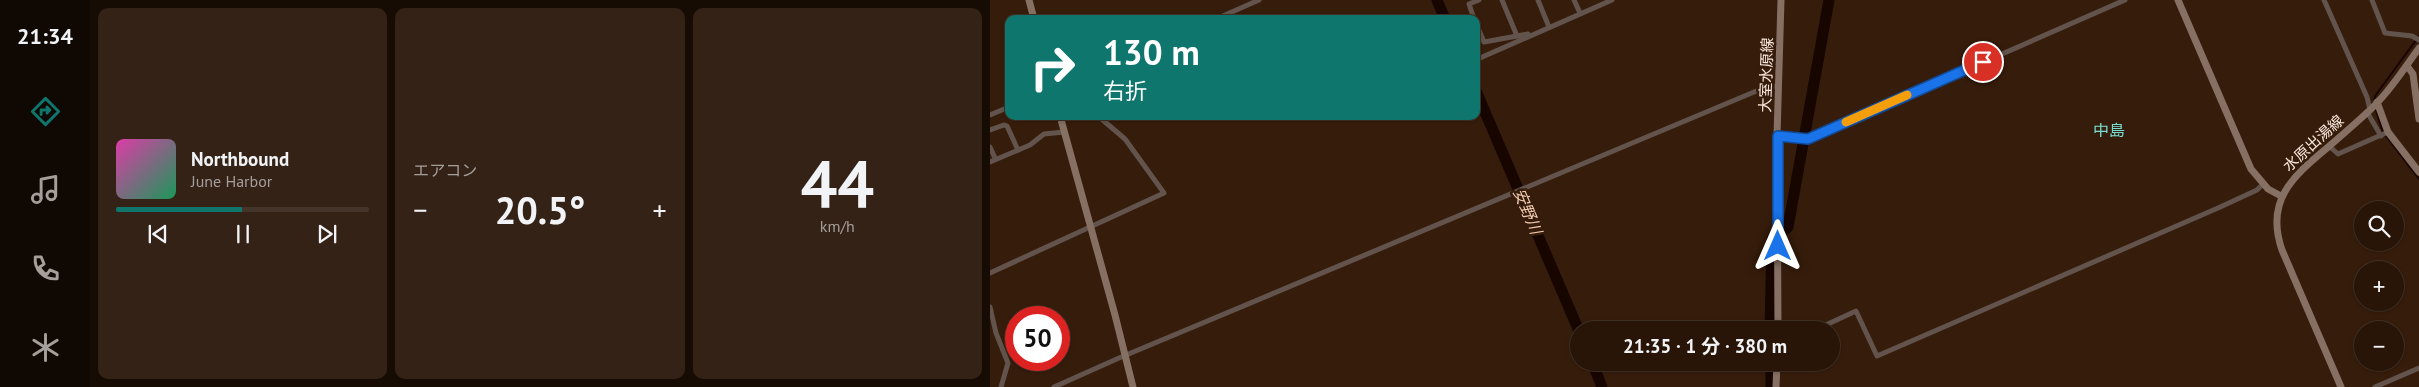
<!DOCTYPE html>
<html lang="ja">
<head>
<meta charset="utf-8">
<style>
	:root { --surface:#281508; --page:#342216; --text:#f1f3f6; --muted:#a59f9c; --line:#443429; --accent:#0f766e }
	body { margin:0; font-family:"PT Sans","Noto Sans JP",sans-serif; background:var(--page); color:var(--text); height:100vh; display:flex; flex-direction:column; font-size:19px; white-space:nowrap }
	* { box-sizing:border-box; margin:0 }
	p { font-size:16px; color:var(--muted) }
	.icon { flex:none; width:28px; height:28px; fill:none; stroke:currentColor; stroke-width:2; stroke-linecap:round; stroke-linejoin:round }
	.map { position:relative; flex:1; overflow:hidden }
	.panel { display:flex; flex-direction:column; gap:8px; padding:8px; background:#160c04; width:900px }
	.panel>* { flex:none }
	.banner { position:absolute; left:15px; top:15px; width:475px; height:105px; border-radius:10px; box-shadow:0 1px 4px #0004,0 0 0 1px var(--line); background:#0f766e; color:#fff; overflow:hidden }
	.buttons { position:absolute; left:1364px; top:201px; display:grid; gap:10px }
	.buttons a { display:grid; place-items:center; width:50px; height:50px; border-radius:50%; background:var(--surface); box-shadow:0 1px 4px #0004,0 0 0 1px var(--line); font-size:25px }
	.speed { position:absolute; left:15px; top:306px; display:flex; gap:10px; font-size:25px; font-weight:700; text-align:center }
	.speed>* { display:grid; place-content:center; width:65px; height:65px; border-radius:50%; background:var(--surface); box-shadow:0 1px 4px #0004,0 0 0 1px var(--line); line-height:1 }
	.speed .limit { border:8px solid #d22; background:#fff; color:#111 }
	.pin { position:absolute; display:grid; place-items:center; width:42px; height:42px; color:#fff; margin:-21px; border:2px solid #fff; border-radius:50%; box-shadow:0 1px 5px #0007 }
	.me { position:absolute; width:55px; margin:-28px; rotate:0deg; stroke-linejoin:round; filter:drop-shadow(0 0 4px #0008) }
	.turn { display:flex; align-items:center; gap:18px; height:105px; padding:0 15px; font-size:22px }
	.turn .icon { width:65px; height:65px; stroke-width:2.5 }
	.turn b { display:block; font-size:35px; line-height:42px }
	.big { font-size:38px; font-weight:700; line-height:1.1 }
	.panel .tile { flex:1; display:flex; flex-direction:column; justify-content:center; gap:8px; min-width:0; padding:0 18px; border-radius:10px; background:var(--page) }
	.panel .dial { align-items:center; gap:0 }
	.dial b { font-size:65px; line-height:1 }
	.song { display:flex; align-items:center; gap:15px }
	.cover { width:60px; height:60px; border-radius:8px; background:linear-gradient(135deg,hsl(320 70% 55%),hsl(150 70% 35%)) }
	.played { height:5px; border-radius:2px; background:linear-gradient(90deg,var(--accent) 50%,var(--line) 50%) }
	.keys { display:flex; justify-content:space-around; direction:ltr }
	.heat { display:flex; justify-content:space-between; align-items:center; font-size:28px; direction:ltr }
	.panel .tiles { flex:1; display:grid; gap:8px; grid-template-columns:repeat(3,1fr) }
	.trip { position:absolute; left:580px; top:321px; width:270px; height:50px; border-radius:25px; background:var(--surface); box-shadow:0 1px 4px #0004,0 0 0 1px var(--line); font-weight:700; line-height:50px; text-align:center }
	main { display:flex; flex:1; min-height:0 }
	.tabs { display:flex; flex-direction:column; width:90px; justify-content:space-around; align-items:center; background:#100803; color:var(--muted) }
	.tabs .icon { width:35px; height:35px }
	.tabs .active { color:var(--accent) }
	.tabs b { font-size:22px; color:var(--text) }
	.map>svg:first-child { display:block }
</style>
</head>
<body>
<main>
<nav class="tabs">
<b>21:34</b>
<svg class="icon active" aria-label="directions" viewBox="0 0 24 24"><path d="M12 3l9 9-9 9-9-9zM9 14v-3h6M13 9l2 2-2 2"/></svg>
<svg class="icon" aria-label="music" viewBox="0 0 24 24"><path d="M9 18V5l10-2v13"/><circle cx="6" cy="18" r="3"/><circle cx="16" cy="16" r="3"/></svg>
<svg class="icon" aria-label="phone" viewBox="0 0 24 24"><path d="M5 4h4l2 5-3 2q2 4 5 5l2-3 5 2v4C11 20 4 13 5 4z"/></svg>
<svg class="icon" aria-label="climate" viewBox="0 0 24 24"><path d="M12 3v18M4 7l16 10M4 17L20 7"/></svg>
</nav>
<section class="panel">
<div class="tiles">
<div class="tile">
<div class="song"><i class="cover"></i><div><b>Northbound</b><p>June Harbor</p></div></div>
<div class="played"></div>
<div class="keys"><svg class="icon" aria-label="previous" viewBox="0 0 24 24"><path d="M18 5L8 12l10 7zM5 5v14"/></svg><svg class="icon" aria-label="pause" viewBox="0 0 24 24"><path d="M8 5v14M16 5v14"/></svg><svg class="icon" aria-label="next" viewBox="0 0 24 24"><path d="M6 5l10 7-10 7zM19 5v14"/></svg></div>
</div>
<div class="tile"><p>エアコン</p>
<div class="heat"><a>−</a><b class="big">20.5°</b><a>+</a></div>
</div>
<div class="tile dial"><b>44</b><p>km/h</p></div>
</div>
</section>
<div class="map">
<svg width="1429" height="387" viewBox="0 0 1429 387">
	<rect width="100%" height="100%" fill="#361c0b"/>
	<g fill="none" stroke-linecap="round" stroke-linejoin="round">
		<g stroke="#170500" stroke-width="2">
			<polyline points="1384,103 1385,96 1429,36"/>
			<polyline points="1385,107 1393,132 1429,179"/>
		</g>
		<g stroke="#170500" stroke-width="11">
			<polyline points="447,0 455,19"/>
			<polyline points="486,91 589,331"/>
			<polyline points="780,330 782,239 798,227 839,0"/>
			<polyline points="602,362 612,387"/>
			<polyline points="781,362 781,387"/>
		</g>
		<g stroke="#62544c" stroke-width="5">
			<polyline points="512,0 527,36"/>
			<polyline points="548,0 559,27"/>
			<polyline points="584,0 590,13"/>
			<polyline points="1334,0 1377,97 1380,110"/>
			<polyline points="1382,0 1395,33 1422,36 1429,40"/>
			<polyline points="226,19 269,0"/>
			<polyline points="484,19 479,4 489,0"/>
			<polyline points="486,23 494,42 538,34"/>
			<polyline points="490,58 622,0"/>
			<polyline points="1377,112 1391,136"/>
			<polyline points="0,115 19,107"/>
			<polyline points="0,130 14,125 17,126 28,150"/>
			<polyline points="787,136 818,139 1135,0"/>
			<polyline points="1339,146 1348,154 1398,132"/>
			<polyline points="0,147 5,158"/>
			<polyline points="0,162 40,145 54,134 74,132"/>
			<polyline points="0,273 174,193 135,139 108,116"/>
			<polyline points="0,307 6,333 18,363 11,387"/>
			<polyline points="825,330 866,311 887,356 1228,208 1267,190 1273,184"/>
			<polyline points="64,387 129,358 776,87 789,86"/>
			<polyline points="1385,387 1429,368"/>
		</g>
		<g stroke="#857063" stroke-width="7">
			<polyline points="39,0 44,19"/>
			<polyline points="1188,0 1261,169 1278,189 1291,196"/>
			<polyline points="1417,66 1423,74 1429,119"/>
			<polyline points="1387,102 1398,132 1429,172"/>
			<polyline points="70,116 125,315 143,387"/>
			<polyline points="788,330 787,136 791,0"/>
			<polyline points="786,387 787,362"/>
			<path d="M 1351,387 L 1292,250 C 1275,201 1302,177 1337,148 C 1351,136 1366,123 1380,110 C 1399,92 1414,69 1429,48"/>
		</g>
	</g>
	<g fill="none" stroke-linecap="round" stroke-linejoin="round">
		<g stroke="#114b97" stroke-width="12">
			<polyline id="route" points="788,246 788,136 818,139 993,62"/>
		</g>
		<use href="#route" stroke="#1a73e8" stroke-width="9"/>
		<polyline stroke="#f59e0b" stroke-width="9" points="856,122 917,95"/>
	</g>
	<g text-anchor="middle" dominant-baseline="central" stroke-width="5" stroke-linejoin="round" paint-order="stroke">
		<g font-size="15" fill="#fae8dd" stroke="#361c0b">
			<text transform="translate(776 75) rotate(-88)">大室水原線</text>
			<text transform="translate(1323 143) rotate(-42)">水原出湯線</text>
		</g>
		<g font-size="16" fill="#76decf" stroke="#361c0b">
			<text x="1119" y="130">中島</text>
		</g>
		<g font-size="16" font-style="italic" fill="#f2cbb3" stroke="#361c0b">
			<text transform="translate(538 211) rotate(67)">安野川</text>
		</g>
	</g>
</svg>
<div class="buttons">
<a><svg class="icon" aria-label="search" viewBox="0 0 24 24"><circle cx="10" cy="10" r="6"/><path d="M15 15l6 6"/></svg></a>
<a>+</a>
<a>−</a>
</div>
<div class="speed"><div class="limit">50</div></div>
<div class="pin" style="left:993px;top:62px;background:#d93025"><svg class="icon" aria-label="arrive" viewBox="0 0 24 24"><path d="M6 21V4h12l-3 4 3 4H6"/></svg></div>
<svg class="me" style="left:788px;top:246px" viewBox="-20 -20 40 40"><path d="M0-17L14 15 0 8-14 15z" fill="#1a73e8" stroke="#fff" stroke-width="4"/></svg>
<div class="trip">21:35 · 1 分 · 380 m</div>
<div class="banner">
<div class="turn"><svg class="icon" aria-label="right" viewBox="0 0 24 24"><path d="M7 20v-9h11M14 6l5 5-5 5"/></svg><div><b>130 m</b>右折</div></div>
</div>
</div>
</main>
</body>
</html>
